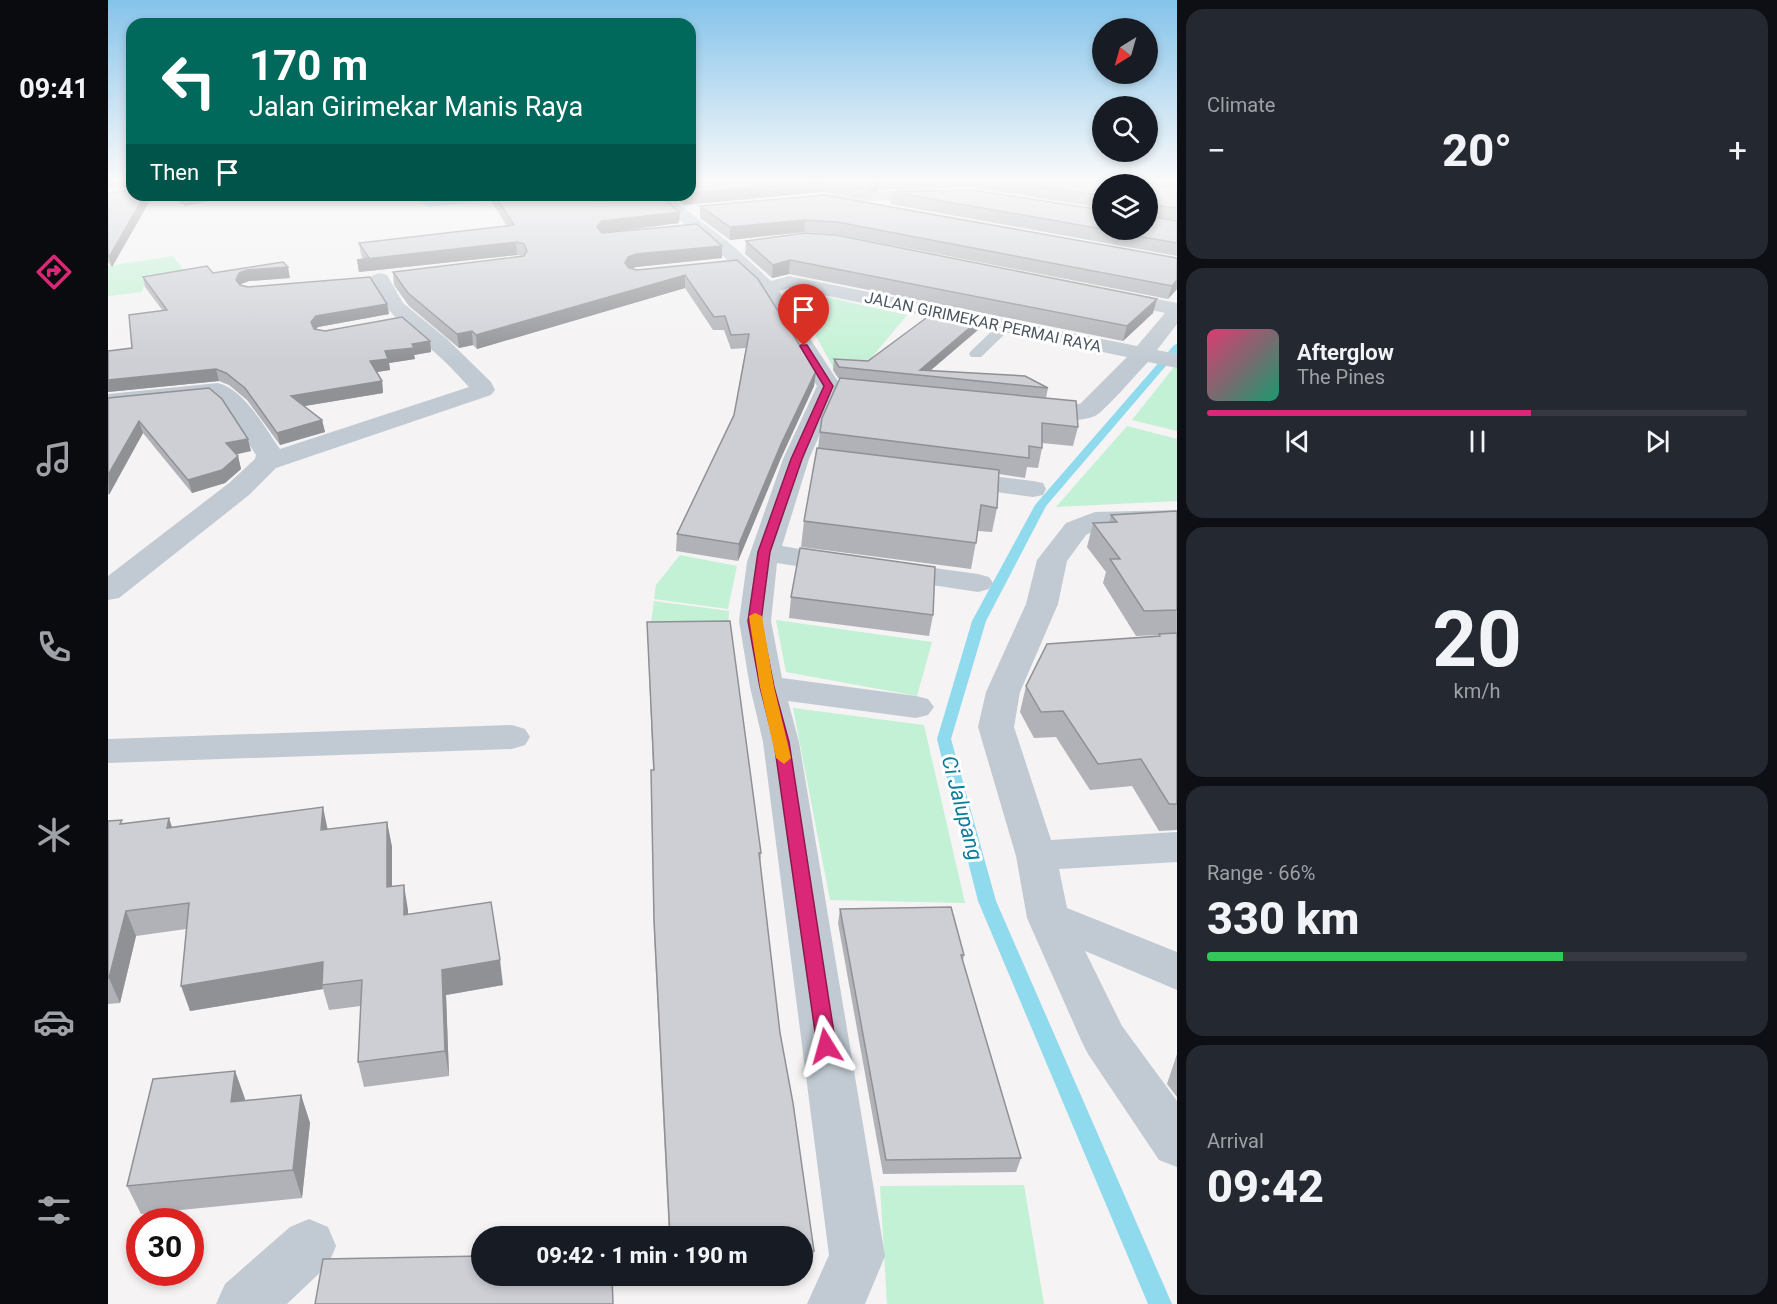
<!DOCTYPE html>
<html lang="en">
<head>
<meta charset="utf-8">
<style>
	:root { --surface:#171b24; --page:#242831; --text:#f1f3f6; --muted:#9ea1a6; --line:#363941; --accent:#db2777 }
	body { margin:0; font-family:Roboto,sans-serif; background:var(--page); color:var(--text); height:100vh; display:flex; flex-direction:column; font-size:22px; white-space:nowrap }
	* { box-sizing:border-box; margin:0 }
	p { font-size:20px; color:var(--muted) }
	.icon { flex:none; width:33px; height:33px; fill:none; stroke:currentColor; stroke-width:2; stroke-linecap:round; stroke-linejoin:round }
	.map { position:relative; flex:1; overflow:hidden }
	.sheet { display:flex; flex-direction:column; gap:9px; padding:9px; background:#0d0f14; width:600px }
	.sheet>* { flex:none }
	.top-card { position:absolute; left:18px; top:18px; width:570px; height:183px; border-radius:18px; box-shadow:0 3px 9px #0003; background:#00695c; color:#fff; overflow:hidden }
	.needle { width:39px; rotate:217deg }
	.tools { position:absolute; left:984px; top:18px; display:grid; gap:12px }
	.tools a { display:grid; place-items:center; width:66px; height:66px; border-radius:50%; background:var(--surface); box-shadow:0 3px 9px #0003; font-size:30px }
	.speed { position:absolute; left:18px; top:1208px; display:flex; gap:12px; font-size:30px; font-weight:700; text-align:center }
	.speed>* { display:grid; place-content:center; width:78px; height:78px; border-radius:50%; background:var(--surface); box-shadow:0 3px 9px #0003; line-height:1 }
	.speed .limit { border:9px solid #d22; background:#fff; color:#111 }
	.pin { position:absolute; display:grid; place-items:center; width:51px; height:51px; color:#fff; margin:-62px -26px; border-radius:50% 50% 50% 0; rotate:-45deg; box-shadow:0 0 6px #0007 }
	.pin .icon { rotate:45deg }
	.me { position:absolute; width:66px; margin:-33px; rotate:352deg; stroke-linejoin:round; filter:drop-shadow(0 0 4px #0008) }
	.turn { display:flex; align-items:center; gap:21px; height:126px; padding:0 24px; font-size:27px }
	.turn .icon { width:78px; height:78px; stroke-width:2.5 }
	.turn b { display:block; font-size:42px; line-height:51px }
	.then { display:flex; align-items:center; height:57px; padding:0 24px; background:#0003; gap:12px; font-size:22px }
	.big { font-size:45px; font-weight:800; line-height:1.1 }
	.sheet .widget { flex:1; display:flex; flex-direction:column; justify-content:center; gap:9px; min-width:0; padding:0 21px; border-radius:18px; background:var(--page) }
	.sheet .dial { align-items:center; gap:0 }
	.dial b { font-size:78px; line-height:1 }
	.song { display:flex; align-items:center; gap:18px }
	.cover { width:72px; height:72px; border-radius:9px; background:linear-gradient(135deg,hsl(340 70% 55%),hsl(160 70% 35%)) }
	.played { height:6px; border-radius:3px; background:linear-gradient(90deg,var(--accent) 60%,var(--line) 60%) }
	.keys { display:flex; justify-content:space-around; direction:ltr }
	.heat { display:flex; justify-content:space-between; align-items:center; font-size:33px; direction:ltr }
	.charge { height:9px; border-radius:4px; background:linear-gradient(90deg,#34c759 66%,var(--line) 0) }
	.trip { position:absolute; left:363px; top:1226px; width:342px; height:60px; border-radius:30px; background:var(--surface); box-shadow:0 3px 9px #0003; font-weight:800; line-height:60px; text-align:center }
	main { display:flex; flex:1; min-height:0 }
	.tabs { display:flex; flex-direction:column; width:108px; justify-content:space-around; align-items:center; background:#090b0e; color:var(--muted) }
	.tabs .icon { width:42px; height:42px }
	.tabs .on { color:var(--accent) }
	.tabs b { font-size:27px; color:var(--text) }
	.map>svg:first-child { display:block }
</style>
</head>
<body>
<main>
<nav class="tabs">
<b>09:41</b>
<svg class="icon on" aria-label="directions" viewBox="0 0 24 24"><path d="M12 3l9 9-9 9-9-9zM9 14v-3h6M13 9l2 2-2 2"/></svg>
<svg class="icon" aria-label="music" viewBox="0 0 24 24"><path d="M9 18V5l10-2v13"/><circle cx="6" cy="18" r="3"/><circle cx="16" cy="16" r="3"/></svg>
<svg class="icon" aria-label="phone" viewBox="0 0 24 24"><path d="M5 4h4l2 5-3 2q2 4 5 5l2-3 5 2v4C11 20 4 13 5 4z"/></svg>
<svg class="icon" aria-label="climate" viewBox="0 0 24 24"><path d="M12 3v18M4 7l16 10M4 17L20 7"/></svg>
<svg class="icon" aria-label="car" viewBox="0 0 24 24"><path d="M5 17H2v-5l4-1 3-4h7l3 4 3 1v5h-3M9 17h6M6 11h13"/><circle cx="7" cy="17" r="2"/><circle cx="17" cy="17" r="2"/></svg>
<svg class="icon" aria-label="filters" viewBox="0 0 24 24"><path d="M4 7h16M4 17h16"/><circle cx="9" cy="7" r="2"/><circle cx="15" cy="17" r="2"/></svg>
</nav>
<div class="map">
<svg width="1069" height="1304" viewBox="0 0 1069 1304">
	<rect width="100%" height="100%" fill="#f5f3f3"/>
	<g fill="#c3f1d5">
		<polygon points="65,256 81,277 36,286 34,292 0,296 0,266"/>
		<polygon points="682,289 799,315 760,362 749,370 725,367"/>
		<polygon points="1066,367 1069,368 1069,431 1024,420"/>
		<polygon points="1019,426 1069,439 1069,501 948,507"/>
		<polygon points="572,555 629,566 620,609 546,599 548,585"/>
		<polygon points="546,601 621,611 620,632 543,623"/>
		<polygon points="668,620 824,642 809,696 678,672"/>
		<polygon points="685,708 816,725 857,903 722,900"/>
		<polygon points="916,1185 936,1304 779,1304 772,1186"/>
	</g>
	<polygon fill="#90daee" points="301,195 392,195 394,199 320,207"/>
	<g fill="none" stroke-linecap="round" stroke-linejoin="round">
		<polygon fill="#90daee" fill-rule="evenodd" points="1069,344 1069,353 938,506 878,621 843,739 888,901 1064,1304 1040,1304 870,901 829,739 864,621 927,505 1066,345"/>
		<polygon fill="#c1cad2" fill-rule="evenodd" points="896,323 901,324 903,327 901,330 873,357 863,357 861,354 863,351 891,324"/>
		<g fill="#c1cad2" fill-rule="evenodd">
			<polygon points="827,189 833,191 835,194 833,197 715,204 707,199 715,194"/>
			<path d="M 541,195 L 559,195 L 623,244 L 663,281 L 681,276 L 1029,346 L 1057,313 L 996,300 L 993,296 L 996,292 L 1003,290 L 1069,303 L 1069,324 L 1049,350 L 1069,354 L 1069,368 L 1040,362 C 1030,372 997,411 987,416 C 968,424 936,419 917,414 L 913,409 L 917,404 L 925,402 L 972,404 L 1019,357 L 681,288 L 671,291 L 733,386 L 701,459 L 674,546 L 745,558 L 749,564 L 745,570 L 734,573 L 669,563 L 663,621 L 674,678 L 808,696 L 820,699 L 826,707 L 820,715 L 808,718 L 680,701 L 691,742 L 777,1256 L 757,1304 L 699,1304 L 721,1255 L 655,742 L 642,687 L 631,621 L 639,562 L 675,459 L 709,386 L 651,291 L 611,252 Z"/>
			<path d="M 272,273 L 279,275 L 295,303 L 339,339 L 383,382 L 387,390 L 383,395 L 168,468 L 141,495 L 11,598 L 0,600 L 0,576 L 121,483 L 147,459 L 148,455 L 119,410 L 105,398 L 0,408 L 0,394 L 110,383 C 137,390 157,428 172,449 L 361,387 C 349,374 337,361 324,350 C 300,328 274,311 262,279 L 265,275 Z"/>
			<polygon points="845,471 925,481 935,483 938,489 935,495 925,497 836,485 832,479 836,473"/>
			<polygon points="1069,510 1069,526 992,528 978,535 959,561 950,604 912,692 906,727 943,840 1069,832 1069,862 951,869 959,908 1069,952 1069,990 977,951 1014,1026 1069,1101 1069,1167 1051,1160 980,1054 973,1040 919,918 908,856 870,727 878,692 918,604 929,560 958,523 987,512"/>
			<polygon points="782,562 870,574 881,577 885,583 881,589 870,592 771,577 767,571 771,565"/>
			<polygon points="404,725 417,729 422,737 417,745 404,749 0,763 0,739"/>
			<polygon points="201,1219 220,1227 228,1246 220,1265 179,1304 108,1304 117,1284 182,1227"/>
		</g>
	</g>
	<g fill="#b0b2b7">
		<polygon points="582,179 1069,179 1069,187 1041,181 1041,183 1069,188 1069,220 1041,216 1069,221 1069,256 782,204 784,192 1040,230 994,184 994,209 994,208 862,187 770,190 764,194 763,200 715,192 576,205 563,195 582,195"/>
		<polygon points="0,193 24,195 45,195 4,267 0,262"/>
		<polygon points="58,195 131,195 77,206"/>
		<polygon points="379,195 514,195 506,196 490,201 572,212 571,223 495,233 614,258 528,267 523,269 529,270 629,260 708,371 706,386 673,458 630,561 568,551 569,534 626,415 638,348 623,349 616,330 605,330 577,288 369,349 365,345 351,348 301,306 286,285 285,272 415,256 409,255 251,272 249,260 255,259 253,255 251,243 399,226"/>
		<polygon points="592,206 1069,258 1069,289 1060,299 727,234 696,232 622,240 592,218"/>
		<polygon points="638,241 1045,313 1015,341 681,274 664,278 637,254"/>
		<polygon points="105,273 182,278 141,281 133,284 133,285 140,287 279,304 281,314 210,327 208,329 217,331 322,341 323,352 306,355 307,359 281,363 282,370 268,372 274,381 275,393 196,406 214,420 217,432 172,445 139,400 121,385 111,381 0,392 0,351 24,348 55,311 37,287 35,277"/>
		<polygon points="871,329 822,371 940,388 938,398 970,427 965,446 934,443 934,448 930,468 919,467 917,478 891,474 889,508 884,532 870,531 863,569 693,547 696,521 710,448 712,432 732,378 730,378 725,370 726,359 760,361"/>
		<polygon points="0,398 143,451 128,454 130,456 133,469 117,483 84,493 35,433 0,495"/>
		<polygon points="1069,511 1069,830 1051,831 1024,786 982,790 948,737 926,738 912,712 918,686 1050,637 1051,635 1028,636 995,583 998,572 979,547 985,523 1001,523 1003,515"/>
		<polygon points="683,597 825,615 821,636 681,618"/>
		<polygon points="539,622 653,853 652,865 672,1033 706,1251 704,1265 694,1266 694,1236 561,1236 546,935 543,784 545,770"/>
		<polygon points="0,821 15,824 64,828 220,829 279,822 284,847 284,886 300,910 300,915 395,985 338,995 341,1076 256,1087 250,1062 253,1006 221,1010 215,989 82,1011 78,929 28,936 12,1003 0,1004"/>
		<polygon points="732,909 856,955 855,961 913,1158 908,1172 775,1174 730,923"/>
		<polygon points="1069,1054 1069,1097 1059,1084"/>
		<polygon points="127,1071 137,1099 137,1101 193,1095 202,1123 194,1198 33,1214 19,1186"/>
	</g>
	<g fill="#909195">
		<polygon points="0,179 22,179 24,186 0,188"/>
		<polygon points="771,179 770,190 764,194 765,189 761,185"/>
		<polygon points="716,181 715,192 576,205 576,195 582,195 582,193"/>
		<polygon points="37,195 45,195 4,267 1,257"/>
		<polygon points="85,195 131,195 77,206 75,197"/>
		<polygon points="481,195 514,195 506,196 481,203"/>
		<polygon points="572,212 571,223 495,233 489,227 494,221"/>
		<polygon points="697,220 696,232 622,240 622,227"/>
		<polygon points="408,242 409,255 251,272 249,260"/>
		<polygon points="614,246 614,258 528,267 520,270 517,263 520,257 528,254"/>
		<polygon points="682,260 681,274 664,278 665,265"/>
		<polygon points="180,267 182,278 141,281 133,284 130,290 128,280 131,273 139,270"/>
		<polygon points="577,275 577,288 369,349 368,335"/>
		<polygon points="1069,280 1069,289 1060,299 1064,286"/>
		<polygon points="1049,299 1045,313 1015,341 1019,326"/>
		<polygon points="279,304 281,314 210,327 205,333 203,322 208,316"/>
		<polygon points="872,319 871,329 817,375 812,370"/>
		<polygon points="364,331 365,345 351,348 349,334"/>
		<polygon points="322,341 323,352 306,355 307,359 281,363 282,370 263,373 262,361 277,351 304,344"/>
		<polygon points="108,369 111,381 0,392 0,380"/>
		<polygon points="708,371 706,386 673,458 630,561 631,544 674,442"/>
		<polygon points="274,381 275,393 185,408 183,396"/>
		<polygon points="214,420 217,432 172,445 169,433"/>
		<polygon points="31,421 35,433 1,495 0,475"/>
		<polygon points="140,439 143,451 121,456 118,443"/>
		<polygon points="130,456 133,469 117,483 84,493 80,480"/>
		<polygon points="215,807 220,831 213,830"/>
		<polygon points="61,818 69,842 59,828"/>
		<polygon points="279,822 284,847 284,912 279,887"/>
		<polygon points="296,885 300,910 301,940 296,915"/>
		<polygon points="18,911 28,936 12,1003 1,978"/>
		<polygon points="392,960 395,985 338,995 341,1076 337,1051 334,970"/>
		<polygon points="215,962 214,985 215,989 82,1011 73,986"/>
		<polygon points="127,1071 137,1099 133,1131 123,1102"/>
		<polygon points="193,1095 202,1123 194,1198 185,1170"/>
	</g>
	<g fill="#cdcfd5" stroke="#909195" stroke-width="1.5">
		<polygon points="582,179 771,179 761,185 765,189 716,181 582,193"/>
		<polygon points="883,179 1041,179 1041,183 1069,188 1069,208 1041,204 1041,216 1069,221 1069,243 995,230 1040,230 1040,184 994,184 994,196"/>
		<polygon points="24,190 24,195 37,195 1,257 0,255 0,193"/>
		<polygon points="864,190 994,210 994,229 784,192"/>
		<polygon points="72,195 85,195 75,197"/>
		<polygon points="386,195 481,195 490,201 551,195 572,212 494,221 489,227 494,233 589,224 614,246 528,254 520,257 517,263 521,268 529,270 629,260 650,279 708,371 674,442 631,544 569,534 626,415 641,334 623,335 617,316 606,317 577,275 368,335 364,331 349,334 300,293 285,272 416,256 419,251 416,244 408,242 249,260 261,258 251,243 406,225"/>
		<polygon points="716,195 1069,258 1069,280 1064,286 729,222 697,220 622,227 592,206"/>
		<polygon points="697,233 728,235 1049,299 1019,326 682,260 665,265 638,241"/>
		<polygon points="175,262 180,267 139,270 131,273 128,280 132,285 140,287 262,277 279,304 208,316 203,322 206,329 217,331 294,317 322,341 304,344 306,348 277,351 280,359 262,361 274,381 183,396 214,420 169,433 137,388 118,373 108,369 0,380 0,351 24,348 21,315 59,310 35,277 99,266 105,273"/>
		<polygon points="829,310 872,319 812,370 917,376 940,388 731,367 726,359 760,361"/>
		<polygon points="732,378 968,401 970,427 934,423 934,448 921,446 921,458 712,432 714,418"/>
		<polygon points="101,388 114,399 140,439 118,443 130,456 114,470 80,480 31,421 0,475 0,398"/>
		<polygon points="709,448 891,470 889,508 873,505 868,543 696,521"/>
		<polygon points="1069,511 1069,610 1036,611 1002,559 1012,559 985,523 1009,522 1003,515"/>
		<polygon points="692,548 827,567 825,615 683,597"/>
		<polygon points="622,621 653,853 651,853 672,1033 685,1103 706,1251 694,1252 694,1236 562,1236 546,920 543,770 546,770 539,622"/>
		<polygon points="1069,633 1069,804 1061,804 1033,759 990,764 955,711 933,712 918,686 939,644 1052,636 1051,634"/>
		<polygon points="215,807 213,830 279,822 279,887 296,885 296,915 383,902 392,960 334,970 337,1051 250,1062 254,980 214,985 215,962 73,986 81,903 18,911 1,978 0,978 0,821 14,820 12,824 61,818 59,828"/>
		<polygon points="843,907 856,955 853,955 913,1158 778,1160 732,909"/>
		<polygon points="127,1071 123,1102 193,1095 185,1170 19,1186 45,1079"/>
		<polygon points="374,1256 374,1275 504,1275 505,1304 207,1304 215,1259"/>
	</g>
	<linearGradient id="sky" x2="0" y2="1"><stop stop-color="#85c3ea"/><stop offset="0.5" stop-color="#fafafa"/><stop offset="1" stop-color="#fafafa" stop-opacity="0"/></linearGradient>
	<rect width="1069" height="361" fill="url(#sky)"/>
	<polygon fill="#db2777" stroke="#8e194d" stroke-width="1.5" points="693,345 699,345 725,386 694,459 662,552 653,621 666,687 681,742 728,1046 725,1052 718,1054 711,1052 709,1046 666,742 652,687 640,621 650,552 683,459 716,386 692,346"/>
	<polygon fill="#f59e0b" points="647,613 654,616 666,687 683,758 676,764 668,758 652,687 641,616"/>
	<g text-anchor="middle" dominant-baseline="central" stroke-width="6" stroke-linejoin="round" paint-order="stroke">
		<g font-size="16" fill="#4a5661" stroke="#fff">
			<text transform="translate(875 322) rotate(12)">JALAN GIRIMEKAR PERMAI RAYA</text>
		</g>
		<g font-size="21" font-style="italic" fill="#0c7c9b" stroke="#fff">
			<text transform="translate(854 808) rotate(75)">Ci Jalupang</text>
		</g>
	</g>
</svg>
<div class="tools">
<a><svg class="needle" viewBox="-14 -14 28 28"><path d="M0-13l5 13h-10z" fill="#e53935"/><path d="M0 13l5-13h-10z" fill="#9ea1a6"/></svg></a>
<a><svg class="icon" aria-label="search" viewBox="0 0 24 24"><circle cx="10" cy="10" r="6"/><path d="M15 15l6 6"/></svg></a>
<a><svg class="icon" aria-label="layers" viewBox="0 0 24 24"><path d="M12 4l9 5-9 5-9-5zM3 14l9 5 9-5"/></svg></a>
</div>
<div class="speed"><div class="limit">30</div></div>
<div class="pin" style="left:696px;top:346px;background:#d93025"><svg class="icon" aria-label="arrive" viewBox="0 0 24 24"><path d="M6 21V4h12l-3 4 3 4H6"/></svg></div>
<svg class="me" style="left:718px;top:1046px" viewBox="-20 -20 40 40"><path d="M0-17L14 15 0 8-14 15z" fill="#db2777" stroke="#fff" stroke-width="4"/></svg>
<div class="trip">09:42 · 1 min · 190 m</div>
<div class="top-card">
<div class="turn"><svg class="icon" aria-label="left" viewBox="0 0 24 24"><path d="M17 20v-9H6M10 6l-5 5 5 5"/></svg><div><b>170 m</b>Jalan Girimekar Manis Raya</div></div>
<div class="then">Then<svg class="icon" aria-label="arrive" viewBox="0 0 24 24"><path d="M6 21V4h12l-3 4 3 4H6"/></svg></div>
</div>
</div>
<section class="sheet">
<div class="widget"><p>Climate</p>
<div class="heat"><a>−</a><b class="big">20°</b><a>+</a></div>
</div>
<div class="widget">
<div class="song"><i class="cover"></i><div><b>Afterglow</b><p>The Pines</p></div></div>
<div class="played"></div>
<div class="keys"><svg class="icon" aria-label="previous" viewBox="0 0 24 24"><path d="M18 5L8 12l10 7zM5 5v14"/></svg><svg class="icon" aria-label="pause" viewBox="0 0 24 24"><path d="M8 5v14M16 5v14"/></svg><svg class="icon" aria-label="next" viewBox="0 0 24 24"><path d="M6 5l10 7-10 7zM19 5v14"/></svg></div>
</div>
<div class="widget dial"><b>20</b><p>km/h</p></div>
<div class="widget"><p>Range · 66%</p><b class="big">330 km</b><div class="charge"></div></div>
<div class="widget"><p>Arrival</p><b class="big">09:42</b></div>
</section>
</main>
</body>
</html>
